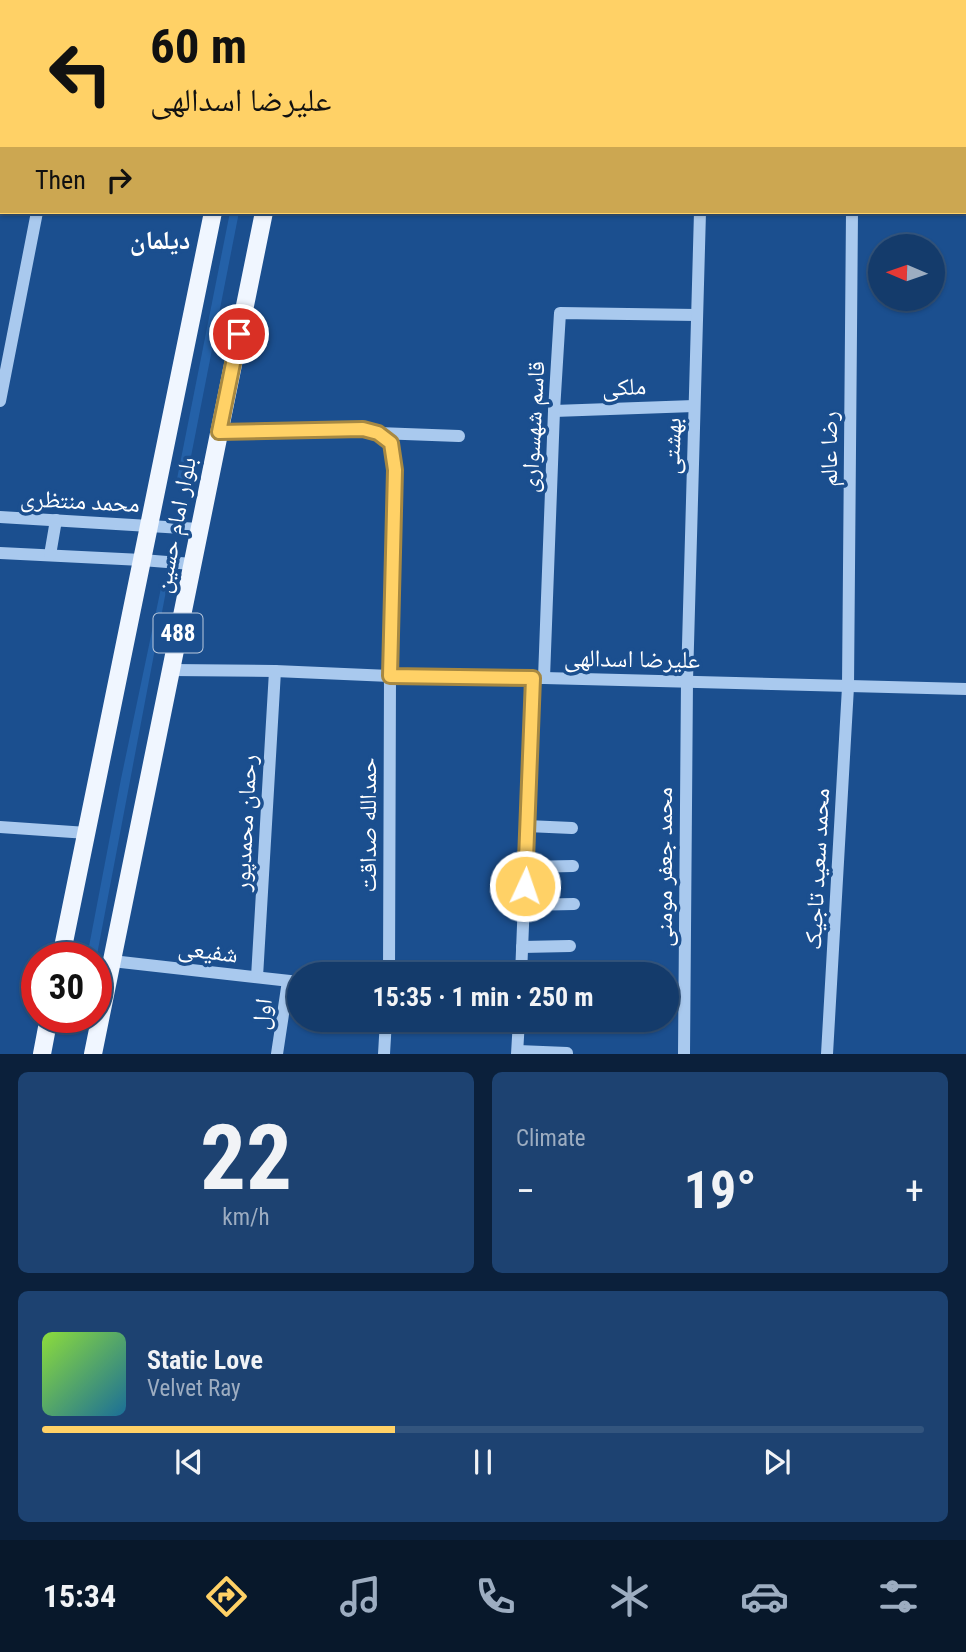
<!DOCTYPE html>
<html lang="en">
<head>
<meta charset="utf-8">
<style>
	:root { --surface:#143b6b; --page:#1d4271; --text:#f1f3f6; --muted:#9dadc1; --line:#33557e; --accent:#ffd166 }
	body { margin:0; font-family:"Roboto Condensed","Noto Naskh Arabic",sans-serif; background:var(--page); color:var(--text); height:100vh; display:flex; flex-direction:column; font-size:26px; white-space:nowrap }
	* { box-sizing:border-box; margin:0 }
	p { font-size:23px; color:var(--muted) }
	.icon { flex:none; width:38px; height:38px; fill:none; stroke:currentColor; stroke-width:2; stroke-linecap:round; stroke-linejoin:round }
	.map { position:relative; height:1054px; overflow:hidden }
	.sheet { display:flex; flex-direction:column; gap:18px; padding:18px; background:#0b203b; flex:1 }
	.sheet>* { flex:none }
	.hud { position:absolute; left:0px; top:0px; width:966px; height:214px; box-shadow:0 2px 5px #0004,0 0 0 2px var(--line); background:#ffd166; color:#111; overflow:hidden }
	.needle { width:46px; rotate:272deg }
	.controls { position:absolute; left:868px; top:234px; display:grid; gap:14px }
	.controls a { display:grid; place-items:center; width:77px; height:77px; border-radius:50%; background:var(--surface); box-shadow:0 2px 5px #0004,0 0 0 2px var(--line); font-size:35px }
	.speed { position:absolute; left:21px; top:942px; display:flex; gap:14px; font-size:35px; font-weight:700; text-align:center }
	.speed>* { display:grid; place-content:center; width:91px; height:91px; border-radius:50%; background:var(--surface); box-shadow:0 2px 5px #0004,0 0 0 2px var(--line); line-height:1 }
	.speed .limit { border:10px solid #d22; background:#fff; color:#111 }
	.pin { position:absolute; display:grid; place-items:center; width:60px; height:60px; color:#fff; margin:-30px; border:4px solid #fff; border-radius:50%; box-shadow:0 2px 7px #0007 }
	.me { position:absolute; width:77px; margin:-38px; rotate:3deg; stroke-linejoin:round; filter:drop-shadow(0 0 5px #0008) }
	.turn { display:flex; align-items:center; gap:24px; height:147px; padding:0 35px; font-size:32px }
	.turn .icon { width:91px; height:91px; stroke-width:2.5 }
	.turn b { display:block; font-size:49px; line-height:60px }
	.then { display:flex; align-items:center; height:66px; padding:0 35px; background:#0003; gap:14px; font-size:26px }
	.big { font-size:52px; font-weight:700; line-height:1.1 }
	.sheet .tile { flex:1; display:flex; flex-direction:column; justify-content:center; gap:10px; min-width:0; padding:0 24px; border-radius:10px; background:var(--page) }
	.sheet .dial { align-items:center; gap:0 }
	.dial b { font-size:91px; line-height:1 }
	.song { display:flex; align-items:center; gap:21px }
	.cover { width:84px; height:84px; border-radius:10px; background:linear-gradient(135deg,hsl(90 70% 55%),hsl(200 70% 35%)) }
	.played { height:7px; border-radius:4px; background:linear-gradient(90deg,var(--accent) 40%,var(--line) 40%) }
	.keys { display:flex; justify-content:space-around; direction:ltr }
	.heat { display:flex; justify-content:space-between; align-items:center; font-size:38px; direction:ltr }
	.sheet .tiles { flex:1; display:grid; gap:18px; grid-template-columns:1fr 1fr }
	.tile:last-child { grid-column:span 2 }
	.trip { position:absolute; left:287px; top:962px; width:392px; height:70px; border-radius:35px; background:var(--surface); box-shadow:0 2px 5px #0004,0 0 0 2px var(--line); font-weight:700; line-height:70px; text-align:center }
	.dock { display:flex; height:112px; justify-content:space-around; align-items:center; background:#08182b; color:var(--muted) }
	.dock .icon { width:49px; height:49px }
	.dock .on { color:var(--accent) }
	.dock b { font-size:32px; color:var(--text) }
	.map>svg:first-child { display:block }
</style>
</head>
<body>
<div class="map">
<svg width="966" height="1054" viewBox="0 0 966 1054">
	<rect width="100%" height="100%" fill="#1b4f8f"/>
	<g fill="#2461a8">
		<polygon points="230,212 239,212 185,487 179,488 176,484"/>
		<polygon points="161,588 166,588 166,591 96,960 96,957 87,957 121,779"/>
	</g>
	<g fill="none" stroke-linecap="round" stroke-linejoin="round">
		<g stroke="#a9c9ee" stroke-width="12">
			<polyline points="0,193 2,193"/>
			<polyline points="964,197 966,197"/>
			<polyline points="0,401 37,212"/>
			<polyline points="554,411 694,406"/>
			<polyline points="219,432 363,430 378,433 391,443 395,470 390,676 389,975"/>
			<polyline points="378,433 459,436"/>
			<polyline points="0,517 199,529"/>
			<polyline points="0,553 142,560 192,564"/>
			<polyline points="50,555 56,520"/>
			<polyline points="171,670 275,671 390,676 544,678 966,689"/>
			<polyline points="544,678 554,411 560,313 696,315"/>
			<polyline points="527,826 572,828"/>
			<polyline points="0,827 87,833"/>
			<polyline points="525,867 573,866"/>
			<polyline points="524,905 574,904"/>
			<polyline points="522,947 570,946"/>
			<polyline points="112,961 299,982"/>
			<polyline points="521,972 567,971"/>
			<polyline points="521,975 533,678"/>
			<polyline points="257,977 275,671"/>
			<polyline points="518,1051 567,1053"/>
			<polyline points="277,1054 288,981"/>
			<polyline points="384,1054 386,1020"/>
			<polyline points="517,1054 519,1020"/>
			<polyline points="684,1054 687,681 700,212"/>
			<polyline points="827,1054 848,687 852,212"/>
		</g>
		<g stroke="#f0f6ff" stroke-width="18">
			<polyline points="256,2 256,0"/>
			<polyline points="306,2 307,0"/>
			<polyline points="61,957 213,212"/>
			<polyline points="42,1054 49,1017"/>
			<polyline points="93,1054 264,212"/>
		</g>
	</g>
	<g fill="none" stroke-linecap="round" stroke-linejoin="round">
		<g stroke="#a68842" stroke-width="18">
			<polyline id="route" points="239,334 219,432 363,429 378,433 391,443 395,470 390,676 533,678 525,886"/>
		</g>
		<use href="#route" stroke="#ffd166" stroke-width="12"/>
	</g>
	<g text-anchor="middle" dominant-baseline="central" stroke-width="7" stroke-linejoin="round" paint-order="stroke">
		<rect fill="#1b4f8f" stroke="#bbcadd" stroke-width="2" x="153.5" y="613.5" width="49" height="39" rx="5"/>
		<g font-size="23" font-weight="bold" fill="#fff">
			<text x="178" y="633">488</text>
		</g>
		<g font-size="24" fill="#fff" stroke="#1b4f8f">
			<text transform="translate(624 387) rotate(-2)">ملکی</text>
			<text transform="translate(533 427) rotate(-87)">قاسم شهسواری</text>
			<text transform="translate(672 446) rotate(-88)">بهشتی</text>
			<text transform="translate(829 449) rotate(-90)">رضا عالم</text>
			<text transform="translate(80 501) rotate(3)">محمد منتظری</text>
			<text transform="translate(175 525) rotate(-79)">بلوار امام حسین</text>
			<text transform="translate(632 659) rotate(1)">علیرضا اسدالهی</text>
			<text transform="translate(245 823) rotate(-87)">رحمان محمدپور</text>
			<text transform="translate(368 825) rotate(-90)">حمدالله صداقت</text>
			<text transform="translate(664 867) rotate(-90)">محمد جعفر مومنی</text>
			<text transform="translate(817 869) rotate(-87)">محمد سعید تاجیک</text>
			<text transform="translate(208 951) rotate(7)">شفیعی</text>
			<text transform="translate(262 1014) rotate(-82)">اول</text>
		</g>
		<g font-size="26" font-weight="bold" fill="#fff" stroke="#1b4f8f">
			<text x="160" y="240">دیلمان</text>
		</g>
	</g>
</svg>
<div class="controls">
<a><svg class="needle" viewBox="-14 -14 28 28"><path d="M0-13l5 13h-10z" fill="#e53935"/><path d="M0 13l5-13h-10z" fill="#9dadc1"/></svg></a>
</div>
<div class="speed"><div class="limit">30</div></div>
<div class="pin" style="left:239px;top:334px;background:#d93025"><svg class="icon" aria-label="arrive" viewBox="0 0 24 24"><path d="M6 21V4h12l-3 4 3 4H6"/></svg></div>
<svg class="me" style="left:525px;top:886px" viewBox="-20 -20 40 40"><circle r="17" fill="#ffd166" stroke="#fff" stroke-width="3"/><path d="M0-11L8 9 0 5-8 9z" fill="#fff"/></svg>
<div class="trip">15:35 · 1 min · 250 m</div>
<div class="hud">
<div class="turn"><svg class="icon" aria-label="left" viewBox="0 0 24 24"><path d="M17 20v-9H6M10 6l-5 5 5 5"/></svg><div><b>60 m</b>علیرضا اسدالهی</div></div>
<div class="then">Then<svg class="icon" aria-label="right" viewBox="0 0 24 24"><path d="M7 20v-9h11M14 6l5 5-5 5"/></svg></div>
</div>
</div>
<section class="sheet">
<div class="tiles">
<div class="tile dial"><b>22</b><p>km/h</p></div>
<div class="tile"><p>Climate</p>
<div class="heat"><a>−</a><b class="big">19°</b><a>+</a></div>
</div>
<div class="tile">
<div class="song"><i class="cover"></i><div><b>Static Love</b><p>Velvet Ray</p></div></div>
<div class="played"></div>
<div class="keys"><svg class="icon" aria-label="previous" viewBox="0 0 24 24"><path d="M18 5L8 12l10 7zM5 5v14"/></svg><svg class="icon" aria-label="pause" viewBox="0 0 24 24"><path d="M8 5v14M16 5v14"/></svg><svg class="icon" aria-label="next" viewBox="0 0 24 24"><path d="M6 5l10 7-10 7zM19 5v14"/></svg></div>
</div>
</div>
</section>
<nav class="dock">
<b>15:34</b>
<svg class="icon on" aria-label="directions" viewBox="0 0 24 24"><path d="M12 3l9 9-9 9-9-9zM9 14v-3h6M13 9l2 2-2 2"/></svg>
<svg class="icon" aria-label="music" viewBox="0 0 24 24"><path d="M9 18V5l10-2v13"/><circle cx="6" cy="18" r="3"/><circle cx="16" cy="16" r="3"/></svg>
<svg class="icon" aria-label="phone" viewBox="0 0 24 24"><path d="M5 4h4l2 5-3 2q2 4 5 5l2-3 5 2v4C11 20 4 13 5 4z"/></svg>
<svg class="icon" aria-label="climate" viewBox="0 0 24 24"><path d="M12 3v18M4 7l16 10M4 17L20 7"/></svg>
<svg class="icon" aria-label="car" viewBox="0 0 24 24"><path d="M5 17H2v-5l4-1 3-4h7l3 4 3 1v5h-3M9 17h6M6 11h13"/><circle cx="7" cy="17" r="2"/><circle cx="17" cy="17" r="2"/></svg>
<svg class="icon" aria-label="filters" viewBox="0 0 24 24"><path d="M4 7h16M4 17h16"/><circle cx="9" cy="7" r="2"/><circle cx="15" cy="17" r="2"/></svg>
</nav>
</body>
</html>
